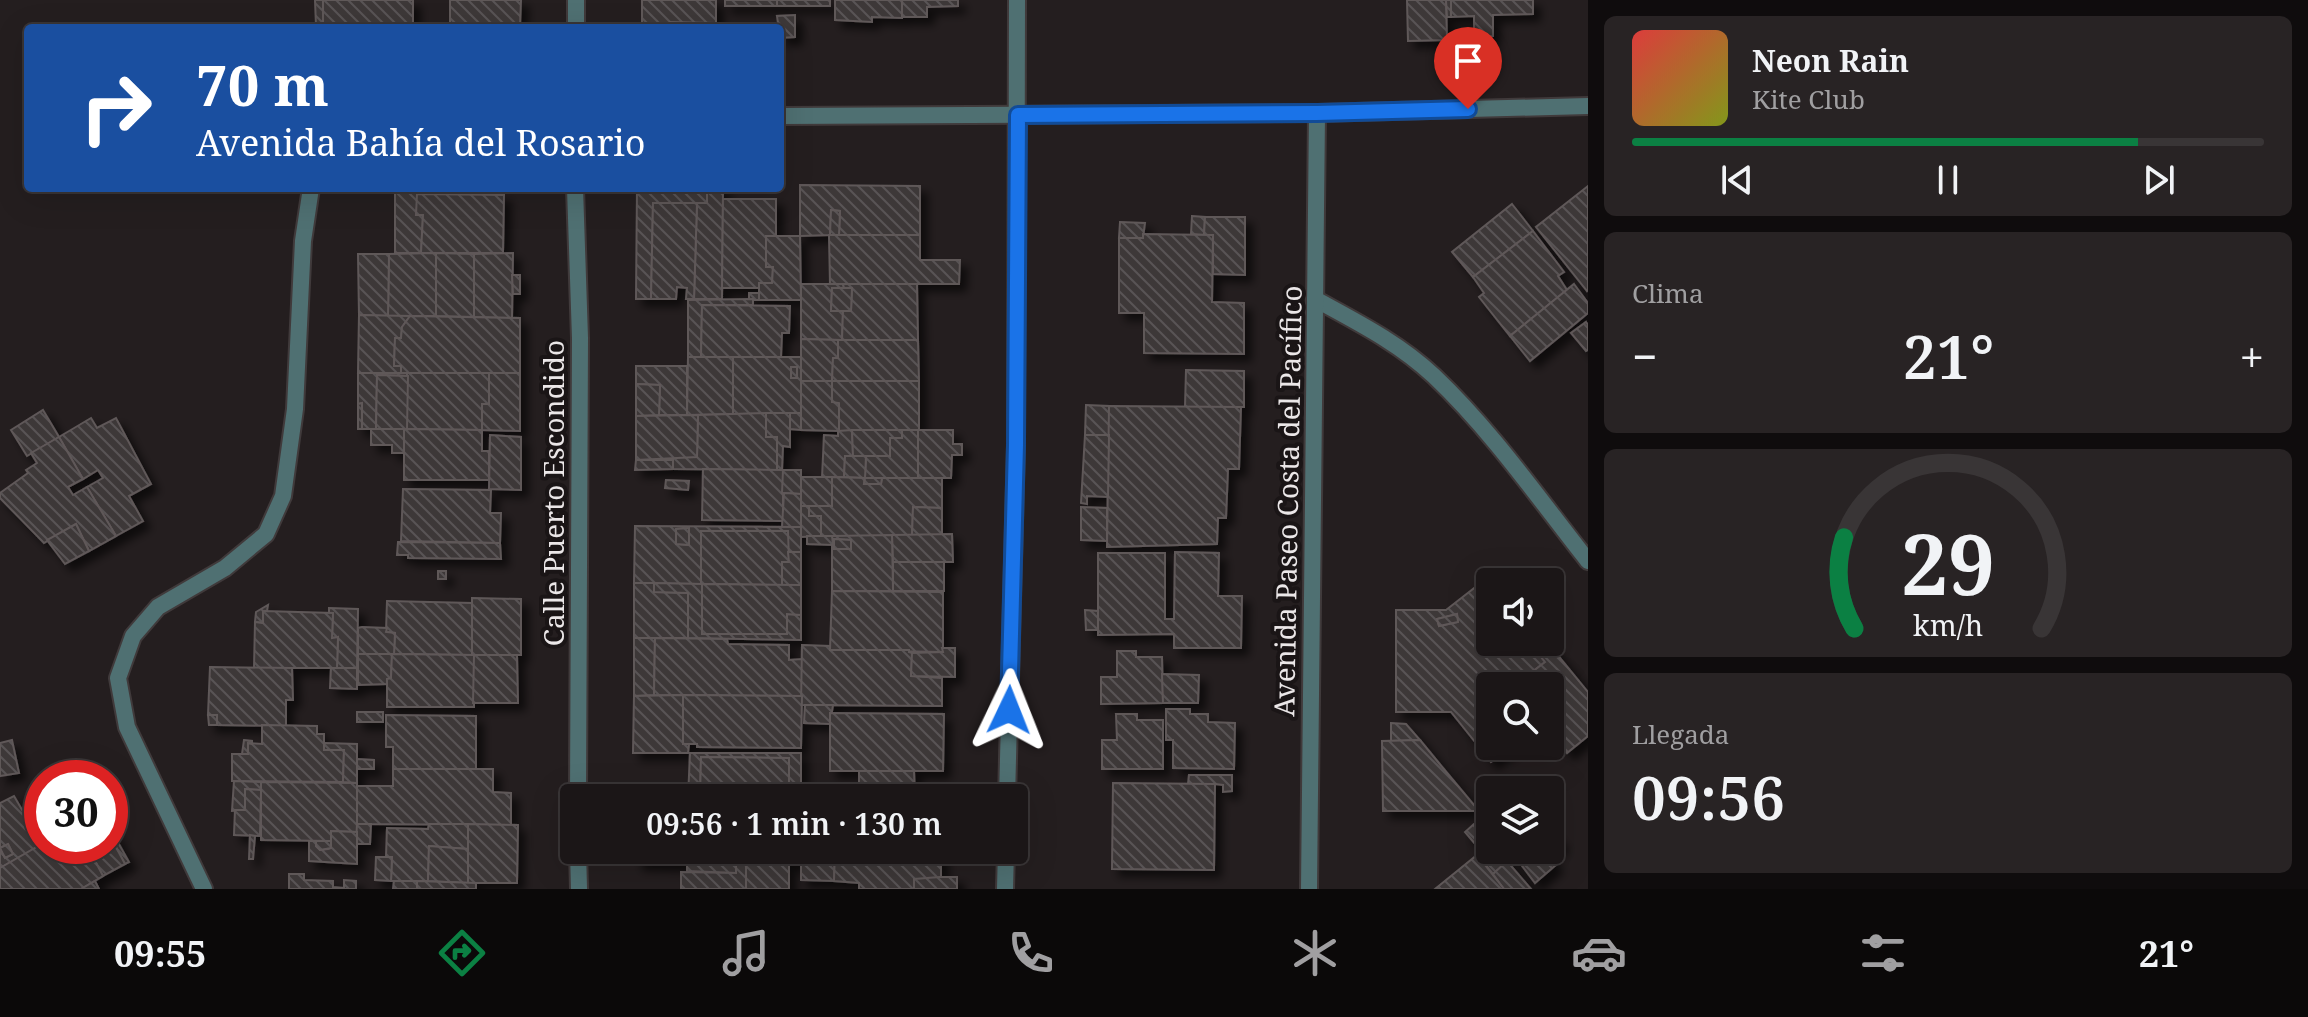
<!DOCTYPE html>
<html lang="es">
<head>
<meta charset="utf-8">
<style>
	:root { --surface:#1b1617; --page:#282324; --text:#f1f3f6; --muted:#a09fa1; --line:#393536; --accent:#0b8043 }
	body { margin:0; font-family:"Noto Serif",serif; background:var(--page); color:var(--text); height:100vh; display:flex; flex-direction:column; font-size:30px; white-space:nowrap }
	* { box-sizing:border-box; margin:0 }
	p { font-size:26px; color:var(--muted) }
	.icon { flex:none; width:44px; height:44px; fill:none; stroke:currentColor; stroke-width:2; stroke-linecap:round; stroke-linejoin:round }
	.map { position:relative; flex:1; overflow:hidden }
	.sheet { display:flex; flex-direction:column; gap:16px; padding:16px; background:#0f0c0d; width:720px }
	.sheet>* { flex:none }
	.hud { position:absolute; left:24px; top:24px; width:760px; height:168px; border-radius:8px; box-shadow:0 8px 32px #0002,0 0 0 2px var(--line); background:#1a4fa0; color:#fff; overflow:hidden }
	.buttons { position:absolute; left:1476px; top:568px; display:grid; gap:16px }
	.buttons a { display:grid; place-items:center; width:88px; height:88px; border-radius:8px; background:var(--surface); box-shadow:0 8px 32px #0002,0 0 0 2px var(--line); font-size:40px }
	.speed { position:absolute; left:24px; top:760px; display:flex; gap:16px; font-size:40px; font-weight:700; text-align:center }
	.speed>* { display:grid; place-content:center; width:104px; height:104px; border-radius:50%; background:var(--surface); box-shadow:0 8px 32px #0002,0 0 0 2px var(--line); line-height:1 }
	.speed .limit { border:12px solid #d22; background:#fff; color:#111 }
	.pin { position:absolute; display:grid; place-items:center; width:68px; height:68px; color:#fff; margin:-82px -34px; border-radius:50% 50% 50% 0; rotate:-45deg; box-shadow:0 0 8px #0007 }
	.pin .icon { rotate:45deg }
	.me { position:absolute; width:88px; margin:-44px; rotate:2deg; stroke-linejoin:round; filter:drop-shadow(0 0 6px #0008) }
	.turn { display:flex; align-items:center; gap:28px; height:168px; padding:0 40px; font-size:36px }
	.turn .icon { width:104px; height:104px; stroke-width:2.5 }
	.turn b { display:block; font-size:56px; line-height:68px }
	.big { font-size:60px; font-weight:600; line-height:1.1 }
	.sheet .card { flex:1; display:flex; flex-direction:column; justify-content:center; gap:12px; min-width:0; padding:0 28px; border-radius:12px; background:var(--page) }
	.sheet .dial { align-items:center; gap:0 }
	.dial svg { height:208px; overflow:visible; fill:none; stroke:var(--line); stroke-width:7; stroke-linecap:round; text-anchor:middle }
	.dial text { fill:var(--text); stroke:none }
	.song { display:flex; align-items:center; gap:24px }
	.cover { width:96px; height:96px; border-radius:12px; background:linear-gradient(135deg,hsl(0 70% 55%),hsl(70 70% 35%)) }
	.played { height:8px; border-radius:4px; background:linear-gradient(90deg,var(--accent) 80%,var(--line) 80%) }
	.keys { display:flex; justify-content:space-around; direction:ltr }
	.heat { display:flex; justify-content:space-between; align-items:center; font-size:44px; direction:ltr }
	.trip { position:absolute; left:560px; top:784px; width:468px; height:80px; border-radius:8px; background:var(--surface); box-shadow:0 8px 32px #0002,0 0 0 2px var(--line); font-weight:600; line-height:80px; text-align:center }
	.tabs { display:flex; height:128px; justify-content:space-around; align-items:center; background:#0b0909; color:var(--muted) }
	.tabs .icon { width:56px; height:56px }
	.tabs .active { color:var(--accent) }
	.tabs b { font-size:36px; color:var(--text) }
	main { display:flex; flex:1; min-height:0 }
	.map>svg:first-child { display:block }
</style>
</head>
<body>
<main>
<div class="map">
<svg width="1588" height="889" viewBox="0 0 1588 889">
	<defs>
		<pattern id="building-back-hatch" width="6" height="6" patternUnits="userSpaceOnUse" patternTransform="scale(2)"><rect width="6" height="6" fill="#3d3738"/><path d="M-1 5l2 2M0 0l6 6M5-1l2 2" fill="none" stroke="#595455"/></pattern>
		<filter id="shadow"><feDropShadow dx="7" dy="7" stdDeviation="4" flood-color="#0009"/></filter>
	</defs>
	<rect width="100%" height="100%" fill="#241e1f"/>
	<g fill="url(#building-back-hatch)" stroke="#5f5859" stroke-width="2" fill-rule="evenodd" filter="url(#shadow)">
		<polygon points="315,0 323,0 323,26 316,26"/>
		<rect x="323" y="0" width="90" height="28"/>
		<polygon points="450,0 521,0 520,26 457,28 457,25 450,24"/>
		<polygon points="642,0 716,0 716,23 670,22 670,28 642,28"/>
		<rect x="725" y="0" width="52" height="6"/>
		<rect x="777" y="0" width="53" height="6"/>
		<polygon points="835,0 902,0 902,18 872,17 872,22 835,20"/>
		<polygon points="902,0 958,0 958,6 927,7 927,17 902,17"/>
		<polygon points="1407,0 1446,0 1447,40 1408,41"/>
		<polygon points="1446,0 1451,0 1451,17 1447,17"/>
		<polygon points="1451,0 1533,0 1533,14 1493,15 1493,36 1474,37 1474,16 1451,17"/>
		<polygon points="795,15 795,37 780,38 777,16"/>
		<polygon points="800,185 920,186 920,235 839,235 840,211 831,210 830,235 800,236"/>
		<polygon points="1588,186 1588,290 1587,291 1536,227"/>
		<polygon points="395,188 419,189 416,215 423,215 421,253 395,253"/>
		<polygon points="637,188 707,188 707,203 653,203 651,299 636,299"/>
		<polygon points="707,188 723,188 722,299 694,299 697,203 707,203"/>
		<polygon points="417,194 504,195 503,253 421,253 423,215 416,215"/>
		<polygon points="723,199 776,199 776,236 766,236 766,267 773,267 772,283 759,283 759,288 722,288"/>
		<polygon points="653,203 697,203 694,299 686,299 687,288 677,287 676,299 651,299"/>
		<polygon points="1512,204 1533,231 1473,277 1452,252"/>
		<polygon points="831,210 840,211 839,235 830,235"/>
		<polygon points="1192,216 1205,217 1204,235 1191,234"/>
		<polygon points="1205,217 1245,217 1245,275 1213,274 1213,235 1204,235"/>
		<polygon points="1120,222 1145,223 1143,238 1119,238"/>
		<polygon points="1533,231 1564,272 1558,276 1567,290 1510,336 1479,297 1484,293 1473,277"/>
		<polygon points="1143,234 1213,235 1212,302 1244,303 1244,354 1144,353 1144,313 1119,313 1119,238 1143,238"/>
		<polygon points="829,235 920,235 920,260 960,260 959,284 830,284"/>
		<polygon points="766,236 800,236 801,300 759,300 759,283 772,283 773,267 766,267"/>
		<polygon points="436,253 436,316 388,316 389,254"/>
		<polygon points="436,253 474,254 474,317 436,316"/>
		<polygon points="513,253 512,318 474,317 474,254"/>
		<polygon points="358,254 389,254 388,316 359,315"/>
		<polygon points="512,275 520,275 520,294 513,294"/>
		<polygon points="801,284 843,284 844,288 832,288 831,311 843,311 842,340 801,339"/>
		<polygon points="843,284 917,284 918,340 842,340 843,311 851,311 852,288 844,288"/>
		<polygon points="1574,284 1588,303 1588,313 1530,361 1510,336"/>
		<polygon points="832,288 852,288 851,311 831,311"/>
		<rect x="749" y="293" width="10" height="7"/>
		<polygon points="753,299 753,305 702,305 701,357 688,357 688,300"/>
		<polygon points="702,305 790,306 789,333 782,333 781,357 701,357"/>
		<polygon points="359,315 410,316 402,327 401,338 395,338 394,366 401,366 401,373 358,373"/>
		<polygon points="410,316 520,318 520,373 401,373 401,366 394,366 395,338 401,338 402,327"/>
		<polygon points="1586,322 1588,325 1588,350 1586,351 1571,333"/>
		<polygon points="801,339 838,340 838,358 833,358 832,381 801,381"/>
		<polygon points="838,340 918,340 919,381 832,381 833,358 838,358"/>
		<polygon points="688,357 733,357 733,414 687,415"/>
		<path d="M 733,357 L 801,357 L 801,413 L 733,414 ZM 791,367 L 797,367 L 797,378 L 791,378 Z"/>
		<polygon points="636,366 687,366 687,415 659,415 660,385 636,384"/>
		<rect x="791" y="367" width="6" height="11"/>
		<polygon points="1186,370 1244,371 1244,407 1185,407"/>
		<polygon points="358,373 407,373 408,376 377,375 376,429 362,429 362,403 358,404"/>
		<polygon points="407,373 489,373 489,404 482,404 482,430 407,429"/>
		<polygon points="489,373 520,373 520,431 482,430 482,404 489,404"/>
		<polygon points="377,375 408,376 407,429 376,429"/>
		<polygon points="801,381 832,381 832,402 839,403 839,431 801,430"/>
		<polygon points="832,381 919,381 919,430 839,431 839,403 832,402"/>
		<polygon points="636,384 660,385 659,415 636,416"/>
		<polygon points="362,403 362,429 358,429 358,404"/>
		<polygon points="1086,405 1109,406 1109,435 1085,435"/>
		<polygon points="1109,406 1241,407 1239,469 1228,469 1226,518 1218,518 1217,544 1107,547"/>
		<polygon points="43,410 59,437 27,456 11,430"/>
		<polygon points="766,413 766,437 777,437 777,470 673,469 673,457 697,457 698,415"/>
		<polygon points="766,413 790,413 790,447 783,446 782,470 777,470 777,437 766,437"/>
		<polygon points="790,413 801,413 801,430 790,429"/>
		<polygon points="698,415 697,457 636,460 636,416"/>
		<polygon points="91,418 97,428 116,418 151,484 129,496 143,521 116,536 87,487 103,478 98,470 83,479 59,437"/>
		<polygon points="371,429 404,429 404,453 392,453 392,445 371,445"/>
		<polygon points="404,429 482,430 482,451 489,451 489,480 404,480"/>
		<polygon points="852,430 853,456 845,456 844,477 822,478 824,435 838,436 838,431"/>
		<polygon points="852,430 902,430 902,438 890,438 890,456 853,456"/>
		<polygon points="902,430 918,430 918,478 865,478 866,456 890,456 890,438 902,438"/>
		<polygon points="918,430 953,430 953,444 962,444 962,455 952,455 951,478 918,478"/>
		<polygon points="490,435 521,437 521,490 489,489"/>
		<polygon points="1085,435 1109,435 1108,497 1087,496 1087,504 1081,503"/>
		<polygon points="59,437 83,479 68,487 73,495 87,487 116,536 89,551 76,524 44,543 0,498 0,493 28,473 26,470 37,463 31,453"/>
		<polygon points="845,456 866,456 865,478 844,477"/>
		<polygon points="636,460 673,460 673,469 635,470"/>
		<polygon points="703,469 783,470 783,521 702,520"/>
		<polygon points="783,470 801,470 801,494 782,493"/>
		<rect x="801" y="477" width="31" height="29"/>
		<polygon points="832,477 865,478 864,484 881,484 882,478 942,478 942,508 913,507 912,536 821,536 821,516 809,516 809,506 832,506"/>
		<polygon points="865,478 882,478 881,484 864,484"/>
		<polygon points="666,480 689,481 688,490 665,488"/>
		<polygon points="403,489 491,490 490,513 501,513 500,543 401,541"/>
		<polygon points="784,493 801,494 801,527 782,527"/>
		<polygon points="801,506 809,506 809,516 821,516 821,536 801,537"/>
		<polygon points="913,507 942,508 942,535 912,536"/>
		<polygon points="1081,507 1107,508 1107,541 1081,540"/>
		<polygon points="76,524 89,551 65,564 47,540"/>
		<path d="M 635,526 L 801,527 L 801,552 L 788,552 L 788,531 L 701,531 L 701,584 L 634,583 ZM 689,528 L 689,545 L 676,544 L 676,529 Z"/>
		<polygon points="689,528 689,545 676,544 676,529"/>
		<polygon points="701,531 788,531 789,562 782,562 782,585 701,584"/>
		<polygon points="952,534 953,562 893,562 892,535"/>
		<path d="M 892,535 L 893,591 L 832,591 L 832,536 ZM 834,539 L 851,540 L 851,549 L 834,549 Z"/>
		<polygon points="807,536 832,536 833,545 807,544"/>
		<polygon points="834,539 851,540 851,549 834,549"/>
		<polygon points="398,542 500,543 501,559 408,558 408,555 397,555"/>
		<polygon points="788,552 801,552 801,585 782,585 782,562 789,562"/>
		<polygon points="1175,552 1219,553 1218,596 1242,596 1241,648 1174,648 1174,634 1098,635 1098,553 1165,553 1165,619 1174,619"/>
		<rect x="893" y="562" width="51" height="29"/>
		<rect x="438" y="571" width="8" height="8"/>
		<path d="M 1482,582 L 1490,592 L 1490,642 L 1529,642 L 1545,662 L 1519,682 L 1522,686 L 1490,686 L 1490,746 L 1513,746 L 1491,762 L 1451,712 L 1396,712 L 1396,610 L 1446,610 ZM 1457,614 L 1458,622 L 1439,626 L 1437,619 Z"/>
		<polygon points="634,583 654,583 654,592 688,593 688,638 634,638"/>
		<polygon points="654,583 702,584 702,634 787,634 787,614 801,615 801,640 688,638 688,593 654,592"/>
		<polygon points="702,584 801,585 801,615 787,614 787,634 702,634"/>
		<polygon points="832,591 943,592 943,652 830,650"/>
		<polygon points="472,598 521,599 521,655 472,655"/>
		<polygon points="387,601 472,603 472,655 394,654 395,633 386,632"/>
		<polygon points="268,605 267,611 263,611 263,623 255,622 256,612"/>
		<polygon points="329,608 358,609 357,668 337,668 338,637 332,638 333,613 329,613"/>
		<polygon points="1085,610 1098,611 1098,630 1086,630"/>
		<polygon points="263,611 333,613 332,638 338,637 337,668 254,668 255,622 263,623"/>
		<polygon points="1457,614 1458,622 1439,626 1437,619"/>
		<polygon points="362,627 387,628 386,632 395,633 394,654 358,654 358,628"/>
		<polygon points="634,638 655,638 654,695 634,696"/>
		<polygon points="655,638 727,639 728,644 789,645 789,660 802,659 802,696 654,695"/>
		<polygon points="1529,642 1547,642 1588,692 1588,736 1567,753 1550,730 1550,686 1522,686 1519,682 1545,662"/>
		<polygon points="802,645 830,646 830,650 909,650 909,652 912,653 911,676 942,678 942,706 801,705"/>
		<polygon points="942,648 955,648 955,677 911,676 912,653 943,652"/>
		<polygon points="1117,651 1136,651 1136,657 1162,657 1163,703 1101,704 1101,677 1117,677"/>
		<polygon points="358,654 392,654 391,678 387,679 387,684 358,685"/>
		<polygon points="392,654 474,655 474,707 387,707 387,679 391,678"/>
		<polygon points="474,655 517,655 518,703 473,703"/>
		<polygon points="210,667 292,668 293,700 286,700 286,726 217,725 217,715 208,715"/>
		<polygon points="331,668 357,668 357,689 330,688"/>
		<polygon points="1162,674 1199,675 1198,703 1163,703"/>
		<polygon points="683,695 802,696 801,748 697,747 697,744 683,744"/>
		<polygon points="683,695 683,744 689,744 688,753 633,753 634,696"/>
		<polygon points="805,705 833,705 830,724 804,723"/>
		<polygon points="1166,709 1190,709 1190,714 1208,714 1208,722 1235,723 1234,769 1173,768 1173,740 1166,740"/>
		<rect x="357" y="712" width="26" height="10"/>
		<polygon points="830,713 944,714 943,771 830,771"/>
		<polygon points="1116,714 1137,714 1137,720 1163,720 1163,769 1102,769 1102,740 1117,740"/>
		<polygon points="208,715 217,715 217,725 209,725"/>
		<polygon points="386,715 476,716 476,769 393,769 393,747 386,747"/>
		<polygon points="1391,723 1406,724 1420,740 1391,741"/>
		<polygon points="262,725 317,726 317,734 324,734 324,750 344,750 343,782 232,781 232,754 248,754 248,743 262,744"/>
		<polygon points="12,740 19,773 0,776 0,743"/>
		<polygon points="244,740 252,741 252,744 248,743 248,754 242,754"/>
		<polygon points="1420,740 1443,768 1479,811 1383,811 1382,741"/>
		<polygon points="324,743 357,744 357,783 343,782 344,750 324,750"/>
		<polygon points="690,753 801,753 801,798 781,798 781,789 789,789 789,758 701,757 700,798 688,798"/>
		<polygon points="701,757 789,758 789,789 781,789 781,798 700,798"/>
		<polygon points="357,759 374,760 374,769 357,769"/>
		<polygon points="393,769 493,769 493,792 511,793 511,825 357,824 357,786 393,786"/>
		<polygon points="859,771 914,771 915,797 943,798 832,798 832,796 859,795"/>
		<polygon points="1189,775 1232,775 1232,791 1223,792 1223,785 1215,784 1188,784"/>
		<polygon points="234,781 261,782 261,790 245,789 245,810 232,811"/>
		<polygon points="261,782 357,783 357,832 331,831 331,841 261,840"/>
		<polygon points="1113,783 1215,784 1214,870 1112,869"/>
		<polygon points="245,789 261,790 260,836 234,835 235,810 245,810"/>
		<polygon points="14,796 25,815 42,806 42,844 0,868 0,849 5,858 13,854 8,844 0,848 0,803"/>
		<polygon points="1482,817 1490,827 1490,850 1504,850 1496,856 1503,865 1493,874 1477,855 1482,852 1465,832"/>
		<polygon points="357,824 371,824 370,844 356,844"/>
		<polygon points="429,824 468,824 468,849 429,846 428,881 391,881 392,857 386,857 387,828 428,829"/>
		<polygon points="468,824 518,825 517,883 468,883"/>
		<polygon points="110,828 129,862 125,864 110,836"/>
		<polygon points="1550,830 1561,844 1548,856 1556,865 1535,883 1510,850 1550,850"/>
		<polygon points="331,831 357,832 357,864 309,861 309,841 316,841 316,846 320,850 328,849 331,848"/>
		<polygon points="250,835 255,836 253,859 249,859"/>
		<polygon points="110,836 125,864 103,876 92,855 84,859 76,846 110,846"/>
		<polygon points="316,841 331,841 331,848 320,850 316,846"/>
		<polygon points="8,844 13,854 5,858 0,848"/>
		<polygon points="42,844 42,846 76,846 84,859 92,855 103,876 81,889 0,889 0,868"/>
		<polygon points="429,846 468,849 468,883 428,881"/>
		<polygon points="636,850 683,850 683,864 636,863"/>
		<polygon points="683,850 736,850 736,873 687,871 687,864 683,864"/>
		<polygon points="736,850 801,850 802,864 789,863 789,859 736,859"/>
		<polygon points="801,850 835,850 834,881 801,880"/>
		<polygon points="835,850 941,850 941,879 914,879 914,889 859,889 859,883 834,881"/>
		<polygon points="1500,853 1531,889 1504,889 1493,874 1503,865 1496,856"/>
		<polygon points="1477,855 1504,889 1435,889"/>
		<polygon points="376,857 392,857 391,881 375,880"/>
		<polygon points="736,859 746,859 746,889 681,889 681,872 736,873"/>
		<rect x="746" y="859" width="43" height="30"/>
		<polygon points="289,874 304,874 304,880 333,881 333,887 344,888 344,880 356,881 356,889 289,889"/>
		<polygon points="940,877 957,877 957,889 914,889 914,879"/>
		<polygon points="95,881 99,889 81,889"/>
		<polygon points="394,881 417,881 417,889 393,889"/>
		<polygon points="417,881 476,883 476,889 417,889"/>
	</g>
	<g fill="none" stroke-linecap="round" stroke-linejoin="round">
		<g stroke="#403a3b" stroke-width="20">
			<g id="minor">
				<polyline points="576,28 576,0"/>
				<polyline points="780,116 1317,113 1588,106"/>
				<polyline points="575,188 580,338 578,798"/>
				<path d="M 1315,299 C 1357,322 1399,343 1434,376 C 1492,431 1539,499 1588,561"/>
				<polyline points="1007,798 1016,445 1017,0"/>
				<polyline points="578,850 579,889"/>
				<polyline points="204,889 127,727 118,678 133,636 158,607 225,568 266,534 283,496 295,409 303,241 311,188"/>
				<polyline points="1005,889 1006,850"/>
				<polyline points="1309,889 1317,113"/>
			</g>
		</g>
		<use href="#minor" stroke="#4f7072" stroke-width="16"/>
	</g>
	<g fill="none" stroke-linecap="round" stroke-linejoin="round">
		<g stroke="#114b97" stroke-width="20">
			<polyline id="route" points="1009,710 1016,445 1018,115 1317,113 1468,109"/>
		</g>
		<use href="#route" stroke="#1a73e8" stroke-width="14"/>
	</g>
	<g text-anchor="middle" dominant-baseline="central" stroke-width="8" stroke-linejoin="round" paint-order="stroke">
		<g font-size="28" fill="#ebe7e8" stroke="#1a1516">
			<text transform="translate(553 493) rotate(-90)">Calle Puerto Escondido</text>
			<text transform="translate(1287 501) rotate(-89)">Avenida Paseo Costa del Pacífico</text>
		</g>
	</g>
</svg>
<div class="buttons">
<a><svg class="icon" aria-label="sound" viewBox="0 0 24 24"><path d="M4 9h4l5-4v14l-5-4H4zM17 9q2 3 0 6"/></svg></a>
<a><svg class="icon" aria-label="search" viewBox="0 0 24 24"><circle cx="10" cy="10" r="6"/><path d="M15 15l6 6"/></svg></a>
<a><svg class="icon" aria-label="layers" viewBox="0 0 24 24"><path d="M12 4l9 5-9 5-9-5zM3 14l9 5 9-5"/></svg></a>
</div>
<div class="speed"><div class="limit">30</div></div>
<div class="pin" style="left:1468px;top:109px;background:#d93025"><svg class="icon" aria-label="arrive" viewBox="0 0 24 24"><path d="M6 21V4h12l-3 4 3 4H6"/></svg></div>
<svg class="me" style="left:1009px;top:710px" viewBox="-20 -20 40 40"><path d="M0-17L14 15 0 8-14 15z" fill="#1a73e8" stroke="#fff" stroke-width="4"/></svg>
<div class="trip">09:56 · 1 min · 130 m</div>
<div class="hud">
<div class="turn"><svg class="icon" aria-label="right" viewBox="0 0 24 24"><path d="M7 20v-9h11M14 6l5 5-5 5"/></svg><div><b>70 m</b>Avenida Bahía del Rosario</div></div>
</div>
</div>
<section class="sheet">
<div class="card">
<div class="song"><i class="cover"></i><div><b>Neon Rain</b><p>Kite Club</p></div></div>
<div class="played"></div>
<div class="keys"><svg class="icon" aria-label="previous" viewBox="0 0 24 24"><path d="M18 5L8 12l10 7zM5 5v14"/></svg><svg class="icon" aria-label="pause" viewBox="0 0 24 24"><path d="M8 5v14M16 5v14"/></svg><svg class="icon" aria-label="next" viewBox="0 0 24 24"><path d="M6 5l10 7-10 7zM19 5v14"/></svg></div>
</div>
<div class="card"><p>Clima</p>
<div class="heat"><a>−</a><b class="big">21°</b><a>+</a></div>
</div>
<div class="card dial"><svg viewBox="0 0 100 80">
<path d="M14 69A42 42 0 1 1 86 69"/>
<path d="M14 69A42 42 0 0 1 10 34" stroke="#0b8043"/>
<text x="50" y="56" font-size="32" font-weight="700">29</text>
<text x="50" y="72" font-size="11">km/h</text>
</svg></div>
<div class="card"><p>Llegada</p><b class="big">09:56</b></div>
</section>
</main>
<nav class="tabs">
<b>09:55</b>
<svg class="icon active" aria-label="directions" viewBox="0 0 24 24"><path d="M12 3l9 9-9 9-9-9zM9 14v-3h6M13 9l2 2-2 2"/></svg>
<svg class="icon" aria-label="music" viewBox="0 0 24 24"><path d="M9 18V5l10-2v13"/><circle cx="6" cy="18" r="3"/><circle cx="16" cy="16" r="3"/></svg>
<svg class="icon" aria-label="phone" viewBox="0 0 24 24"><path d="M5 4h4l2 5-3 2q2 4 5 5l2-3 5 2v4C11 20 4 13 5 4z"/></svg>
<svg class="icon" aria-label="climate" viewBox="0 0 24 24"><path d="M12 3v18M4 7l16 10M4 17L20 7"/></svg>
<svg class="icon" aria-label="car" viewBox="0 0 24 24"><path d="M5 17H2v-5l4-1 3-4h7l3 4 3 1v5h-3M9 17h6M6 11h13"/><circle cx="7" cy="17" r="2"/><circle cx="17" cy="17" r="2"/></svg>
<svg class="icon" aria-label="filters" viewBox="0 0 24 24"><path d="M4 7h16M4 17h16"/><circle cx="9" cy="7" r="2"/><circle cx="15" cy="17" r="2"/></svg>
<b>21°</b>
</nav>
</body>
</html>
